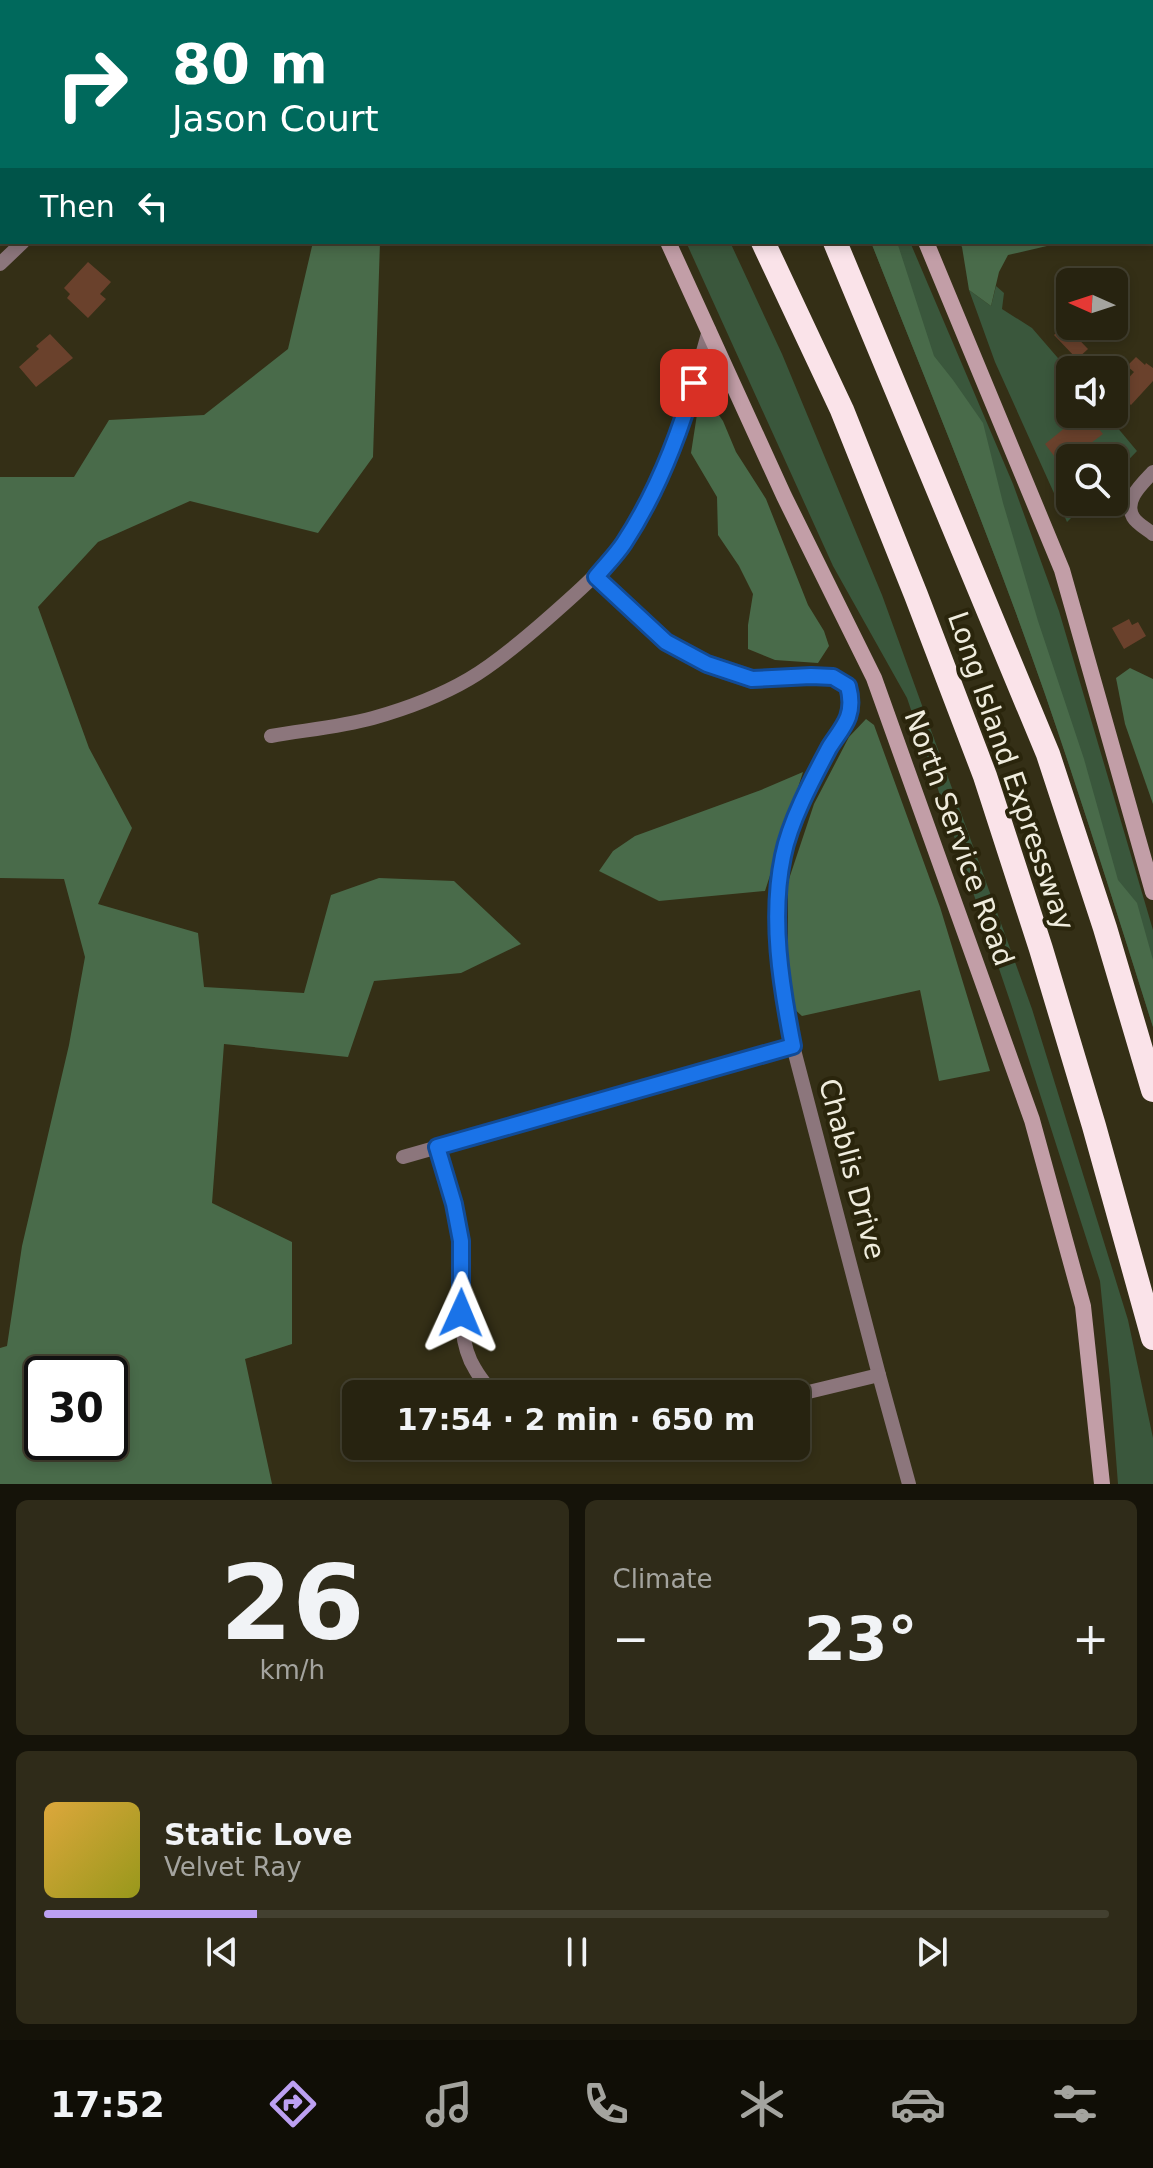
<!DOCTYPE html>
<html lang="en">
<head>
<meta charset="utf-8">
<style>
	:root { --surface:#272310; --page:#2f2b19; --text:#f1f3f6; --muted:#a4a49f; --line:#434030; --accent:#bca0f2 }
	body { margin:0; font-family:"DejaVu Sans",sans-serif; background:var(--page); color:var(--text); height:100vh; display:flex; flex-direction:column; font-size:30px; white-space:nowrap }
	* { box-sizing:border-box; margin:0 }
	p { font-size:26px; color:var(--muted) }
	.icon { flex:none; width:44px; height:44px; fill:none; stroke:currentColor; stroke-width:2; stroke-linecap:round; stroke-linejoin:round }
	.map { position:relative; height:1484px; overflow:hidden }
	.panel { display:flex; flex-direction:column; gap:16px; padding:16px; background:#151309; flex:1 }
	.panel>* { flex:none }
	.banner { position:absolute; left:0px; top:0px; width:1154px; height:244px; box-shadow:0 4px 12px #0003,0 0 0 2px var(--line); background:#00695c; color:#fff; overflow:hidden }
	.needle { width:52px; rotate:273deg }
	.buttons { position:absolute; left:1056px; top:268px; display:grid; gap:16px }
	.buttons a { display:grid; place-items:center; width:72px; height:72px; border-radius:12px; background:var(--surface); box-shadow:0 4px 12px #0003,0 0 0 2px var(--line); font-size:40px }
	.speed { position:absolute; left:24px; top:1356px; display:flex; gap:16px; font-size:40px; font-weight:700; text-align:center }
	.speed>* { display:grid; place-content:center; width:104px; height:104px; border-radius:50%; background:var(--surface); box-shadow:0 4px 12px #0003,0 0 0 2px var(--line); line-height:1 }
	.speed .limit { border:4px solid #111; border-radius:12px; background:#fff; color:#111 }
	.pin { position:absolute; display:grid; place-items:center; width:68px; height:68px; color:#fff; margin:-34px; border-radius:16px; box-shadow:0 4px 12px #0006 }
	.me { position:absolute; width:88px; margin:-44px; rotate:1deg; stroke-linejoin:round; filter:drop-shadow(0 0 6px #0008) }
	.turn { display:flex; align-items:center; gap:28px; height:168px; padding:0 40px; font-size:36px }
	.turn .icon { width:104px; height:104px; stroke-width:2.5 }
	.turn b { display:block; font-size:56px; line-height:68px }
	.then { display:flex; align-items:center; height:76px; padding:0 40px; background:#0003; gap:16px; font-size:30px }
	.big { font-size:60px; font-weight:800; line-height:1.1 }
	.panel .card { flex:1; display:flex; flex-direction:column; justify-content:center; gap:12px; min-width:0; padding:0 28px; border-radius:12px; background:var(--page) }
	.panel .dial { align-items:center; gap:0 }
	.dial b { font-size:104px; line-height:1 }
	.song { display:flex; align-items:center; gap:24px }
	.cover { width:96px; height:96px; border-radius:12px; background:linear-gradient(135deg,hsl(40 70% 55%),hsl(60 70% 35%)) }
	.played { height:8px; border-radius:4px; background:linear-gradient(90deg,var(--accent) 20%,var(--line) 20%) }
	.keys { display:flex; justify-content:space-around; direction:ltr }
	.heat { display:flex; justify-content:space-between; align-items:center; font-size:44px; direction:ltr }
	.panel .tiles { flex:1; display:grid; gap:16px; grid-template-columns:1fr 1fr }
	.card:last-child { grid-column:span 2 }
	.trip { position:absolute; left:342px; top:1380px; width:468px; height:80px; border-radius:12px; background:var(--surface); box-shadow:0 4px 12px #0003,0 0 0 2px var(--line); font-weight:800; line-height:80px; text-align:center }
	.tabs { display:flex; height:128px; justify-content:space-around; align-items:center; background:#100e06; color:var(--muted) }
	.tabs .icon { width:56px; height:56px }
	.tabs .active { color:var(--accent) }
	.tabs b { font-size:36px; color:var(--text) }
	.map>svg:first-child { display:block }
</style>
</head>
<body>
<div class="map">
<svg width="1153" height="1484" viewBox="0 0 1153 1484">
	<rect width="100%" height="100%" fill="#342f16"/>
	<g fill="#3a573c">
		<polygon points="686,242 730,242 782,354 882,595 1032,1009 1128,1320 1153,1438 1153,1484 1118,1484 1110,1380 1100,1281 1011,1004 907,698 833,566"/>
		<path d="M 871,242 L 910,242 L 1013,484 L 1059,611 L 1153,930 L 1153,1027 C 1118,916 1083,804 1045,694 C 992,541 930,392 871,242 Z"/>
		<polygon points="996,286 1004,293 1002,309 1032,328 1070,372 1070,414 1106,414 1137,451 1114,475 1114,458 1070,458 1070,502 1087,502 1067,522 995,362 969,290 991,306"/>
	</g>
	<g fill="#496b4a" fill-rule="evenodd">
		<path d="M 313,242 L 380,242 L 373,457 L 318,533 L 190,501 L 98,542 L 38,607 L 89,748 L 132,828 L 98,904 L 198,933 L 204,987 L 304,993 L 331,895 L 379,878 L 454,881 L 521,944 L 461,973 L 374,981 L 348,1057 L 224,1044 L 212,1203 L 292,1242 L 292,1344 L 245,1359 L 272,1484 L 0,1484 L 0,1348 L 7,1346 L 22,1246 L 69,1045 L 85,957 L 64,879 L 0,878 L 0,477 L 74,477 L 109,420 L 204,415 L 288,349 ZM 42,1374 L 110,1374 L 110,1442 L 42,1442 Z"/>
		<path d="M 871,242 L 897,242 L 934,356 L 953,380 L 983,423 L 1003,503 L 1038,621 L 1084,759 L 1118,880 L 1137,903 L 1153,960 L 1153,1027 C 1118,916 1083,804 1045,694 C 992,541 930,392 871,242 Z"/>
		<polygon points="959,242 1064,242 1008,255 999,272 991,306 969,290 962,247"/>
		<polygon points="700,395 707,398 723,421 736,452 766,499 808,605 824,631 829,646 818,663 775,660 748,649 748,625 753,594 739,566 718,535 717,497 691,453"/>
		<polygon points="1130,668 1153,679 1153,804 1125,724 1116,678"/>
		<polygon points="866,719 874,725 940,907 990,1071 939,1081 920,990 802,1016 792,1007 788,979 788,882 814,804 849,737"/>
		<polygon points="803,772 765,891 659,901 599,871 613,851 635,836 761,790"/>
	</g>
	<g fill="#6a412c">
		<polygon points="88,262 111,282 100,294 106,299 88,318 67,298 70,294 64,288"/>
		<polygon points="1065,325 1088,349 1077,359 1054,335"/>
		<polygon points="50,334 73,358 36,387 19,367 39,349 36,346"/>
		<polygon points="1136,357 1145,365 1146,363 1153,368 1153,381 1131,405 1118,394 1126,385 1124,383 1134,372 1127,366"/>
		<polygon points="1082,414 1087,414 1103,434 1087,446 1085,443 1060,464 1045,444"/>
		<polygon points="1129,619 1132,625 1138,622 1146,636 1124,649 1112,628"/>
	</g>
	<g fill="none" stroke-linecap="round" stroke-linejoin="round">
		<g stroke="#8c767c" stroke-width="14">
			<polyline points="87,0 88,2"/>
			<polyline points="0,264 23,242"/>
			<path d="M 1153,472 C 1143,483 1123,500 1133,517 C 1137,524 1147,529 1153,534"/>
			<path d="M 596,577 L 666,642 L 707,664 L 752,679 L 811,676 L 833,677 L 848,686 C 851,697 852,706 848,717 C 844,728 835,738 829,748 C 813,778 790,823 783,856 C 770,917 781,986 793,1046 L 879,1375 L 909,1484"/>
			<path d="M 271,736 C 305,730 340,727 373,718 C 405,709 440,696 469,679 C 496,663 522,641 546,620 C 586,585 616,560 642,512 C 674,455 692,392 709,330"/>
			<path d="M 437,1147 C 446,1178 458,1210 461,1243 C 465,1282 453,1334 475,1369 C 480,1378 487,1386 493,1394"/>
			<polyline points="403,1157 793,1046"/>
			<polyline points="796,1395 879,1375"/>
		</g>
		<g stroke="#c29ea7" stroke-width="16">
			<polyline points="551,0 552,2"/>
			<polyline points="815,0 816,2"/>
			<polyline points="668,242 784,496 874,678 1032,1120 1083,1306 1102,1484"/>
			<polyline points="926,242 1062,570 1153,892"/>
		</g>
		<g stroke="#fae3e9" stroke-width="24">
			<polyline points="589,0 591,2"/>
			<polyline points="649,0 650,2"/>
			<polyline points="731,0 732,2"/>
			<polyline points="780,0 781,2"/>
			<polyline points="763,242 842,410 916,595 985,776 1041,949 1094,1126 1153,1338"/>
			<polyline points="835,242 1048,754 1105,928 1153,1090"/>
		</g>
	</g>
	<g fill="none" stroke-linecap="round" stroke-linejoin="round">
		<g stroke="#114b97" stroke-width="20">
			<path id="route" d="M 461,1313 L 461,1241 L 454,1204 L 437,1147 L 793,1046 C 781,985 770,918 783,856 C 790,821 812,780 829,748 C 835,738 844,728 848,717 C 852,706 851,697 848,686 L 833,677 L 811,676 L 752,679 L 707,664 L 666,642 L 596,577 C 605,566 616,555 624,543 C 656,494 678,439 694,383"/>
		</g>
		<use href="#route" stroke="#1a73e8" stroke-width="14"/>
	</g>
	<g text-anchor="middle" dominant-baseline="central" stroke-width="8" stroke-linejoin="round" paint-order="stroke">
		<g font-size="28" fill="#efecdd" stroke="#2a250c">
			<text transform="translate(1011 771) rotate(71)">Long Island Expressway</text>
			<text transform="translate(959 838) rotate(70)">North Service Road</text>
			<text transform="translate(852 1169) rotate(75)">Chablis Drive</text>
		</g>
	</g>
</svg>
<div class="buttons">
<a><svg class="needle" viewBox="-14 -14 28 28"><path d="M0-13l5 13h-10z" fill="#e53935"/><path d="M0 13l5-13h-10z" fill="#a4a49f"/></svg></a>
<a><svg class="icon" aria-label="sound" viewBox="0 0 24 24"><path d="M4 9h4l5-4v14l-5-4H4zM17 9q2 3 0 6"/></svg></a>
<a><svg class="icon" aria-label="search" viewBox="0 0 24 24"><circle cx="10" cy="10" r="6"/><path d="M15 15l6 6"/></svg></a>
</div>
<div class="speed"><div class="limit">30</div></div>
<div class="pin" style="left:694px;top:383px;background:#d93025"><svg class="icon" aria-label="arrive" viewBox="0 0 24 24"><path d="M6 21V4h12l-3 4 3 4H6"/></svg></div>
<svg class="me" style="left:461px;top:1313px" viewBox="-20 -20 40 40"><path d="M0-17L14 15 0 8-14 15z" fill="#1a73e8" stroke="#fff" stroke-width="4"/></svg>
<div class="trip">17:54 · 2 min · 650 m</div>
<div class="banner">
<div class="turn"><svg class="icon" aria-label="right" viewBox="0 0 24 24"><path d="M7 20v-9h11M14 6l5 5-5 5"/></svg><div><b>80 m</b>Jason Court</div></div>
<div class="then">Then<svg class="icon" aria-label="left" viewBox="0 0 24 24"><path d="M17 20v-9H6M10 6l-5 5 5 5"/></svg></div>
</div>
</div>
<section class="panel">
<div class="tiles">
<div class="card dial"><b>26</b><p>km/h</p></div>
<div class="card"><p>Climate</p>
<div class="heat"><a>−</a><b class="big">23°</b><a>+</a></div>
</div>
<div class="card">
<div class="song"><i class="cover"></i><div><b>Static Love</b><p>Velvet Ray</p></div></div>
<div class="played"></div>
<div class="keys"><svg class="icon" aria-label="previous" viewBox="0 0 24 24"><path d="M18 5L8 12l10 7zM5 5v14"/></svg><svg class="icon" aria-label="pause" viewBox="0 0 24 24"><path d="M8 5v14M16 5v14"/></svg><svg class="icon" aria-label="next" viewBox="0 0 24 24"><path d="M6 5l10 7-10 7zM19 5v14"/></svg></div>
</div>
</div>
</section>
<nav class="tabs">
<b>17:52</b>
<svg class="icon active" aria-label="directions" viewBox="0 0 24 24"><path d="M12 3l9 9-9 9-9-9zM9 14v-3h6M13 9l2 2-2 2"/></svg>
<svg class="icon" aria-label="music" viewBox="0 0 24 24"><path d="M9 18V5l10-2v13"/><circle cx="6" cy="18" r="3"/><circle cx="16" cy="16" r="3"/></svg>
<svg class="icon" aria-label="phone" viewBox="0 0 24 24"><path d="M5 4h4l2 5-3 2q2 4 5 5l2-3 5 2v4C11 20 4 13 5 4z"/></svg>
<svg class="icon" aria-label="climate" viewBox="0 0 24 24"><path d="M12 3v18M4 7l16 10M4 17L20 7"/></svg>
<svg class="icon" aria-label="car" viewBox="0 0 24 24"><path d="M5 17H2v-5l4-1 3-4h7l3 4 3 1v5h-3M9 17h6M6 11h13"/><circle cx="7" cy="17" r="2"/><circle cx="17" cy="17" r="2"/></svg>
<svg class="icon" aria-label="filters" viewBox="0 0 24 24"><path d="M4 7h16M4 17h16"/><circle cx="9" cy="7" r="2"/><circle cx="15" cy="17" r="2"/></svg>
</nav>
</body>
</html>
